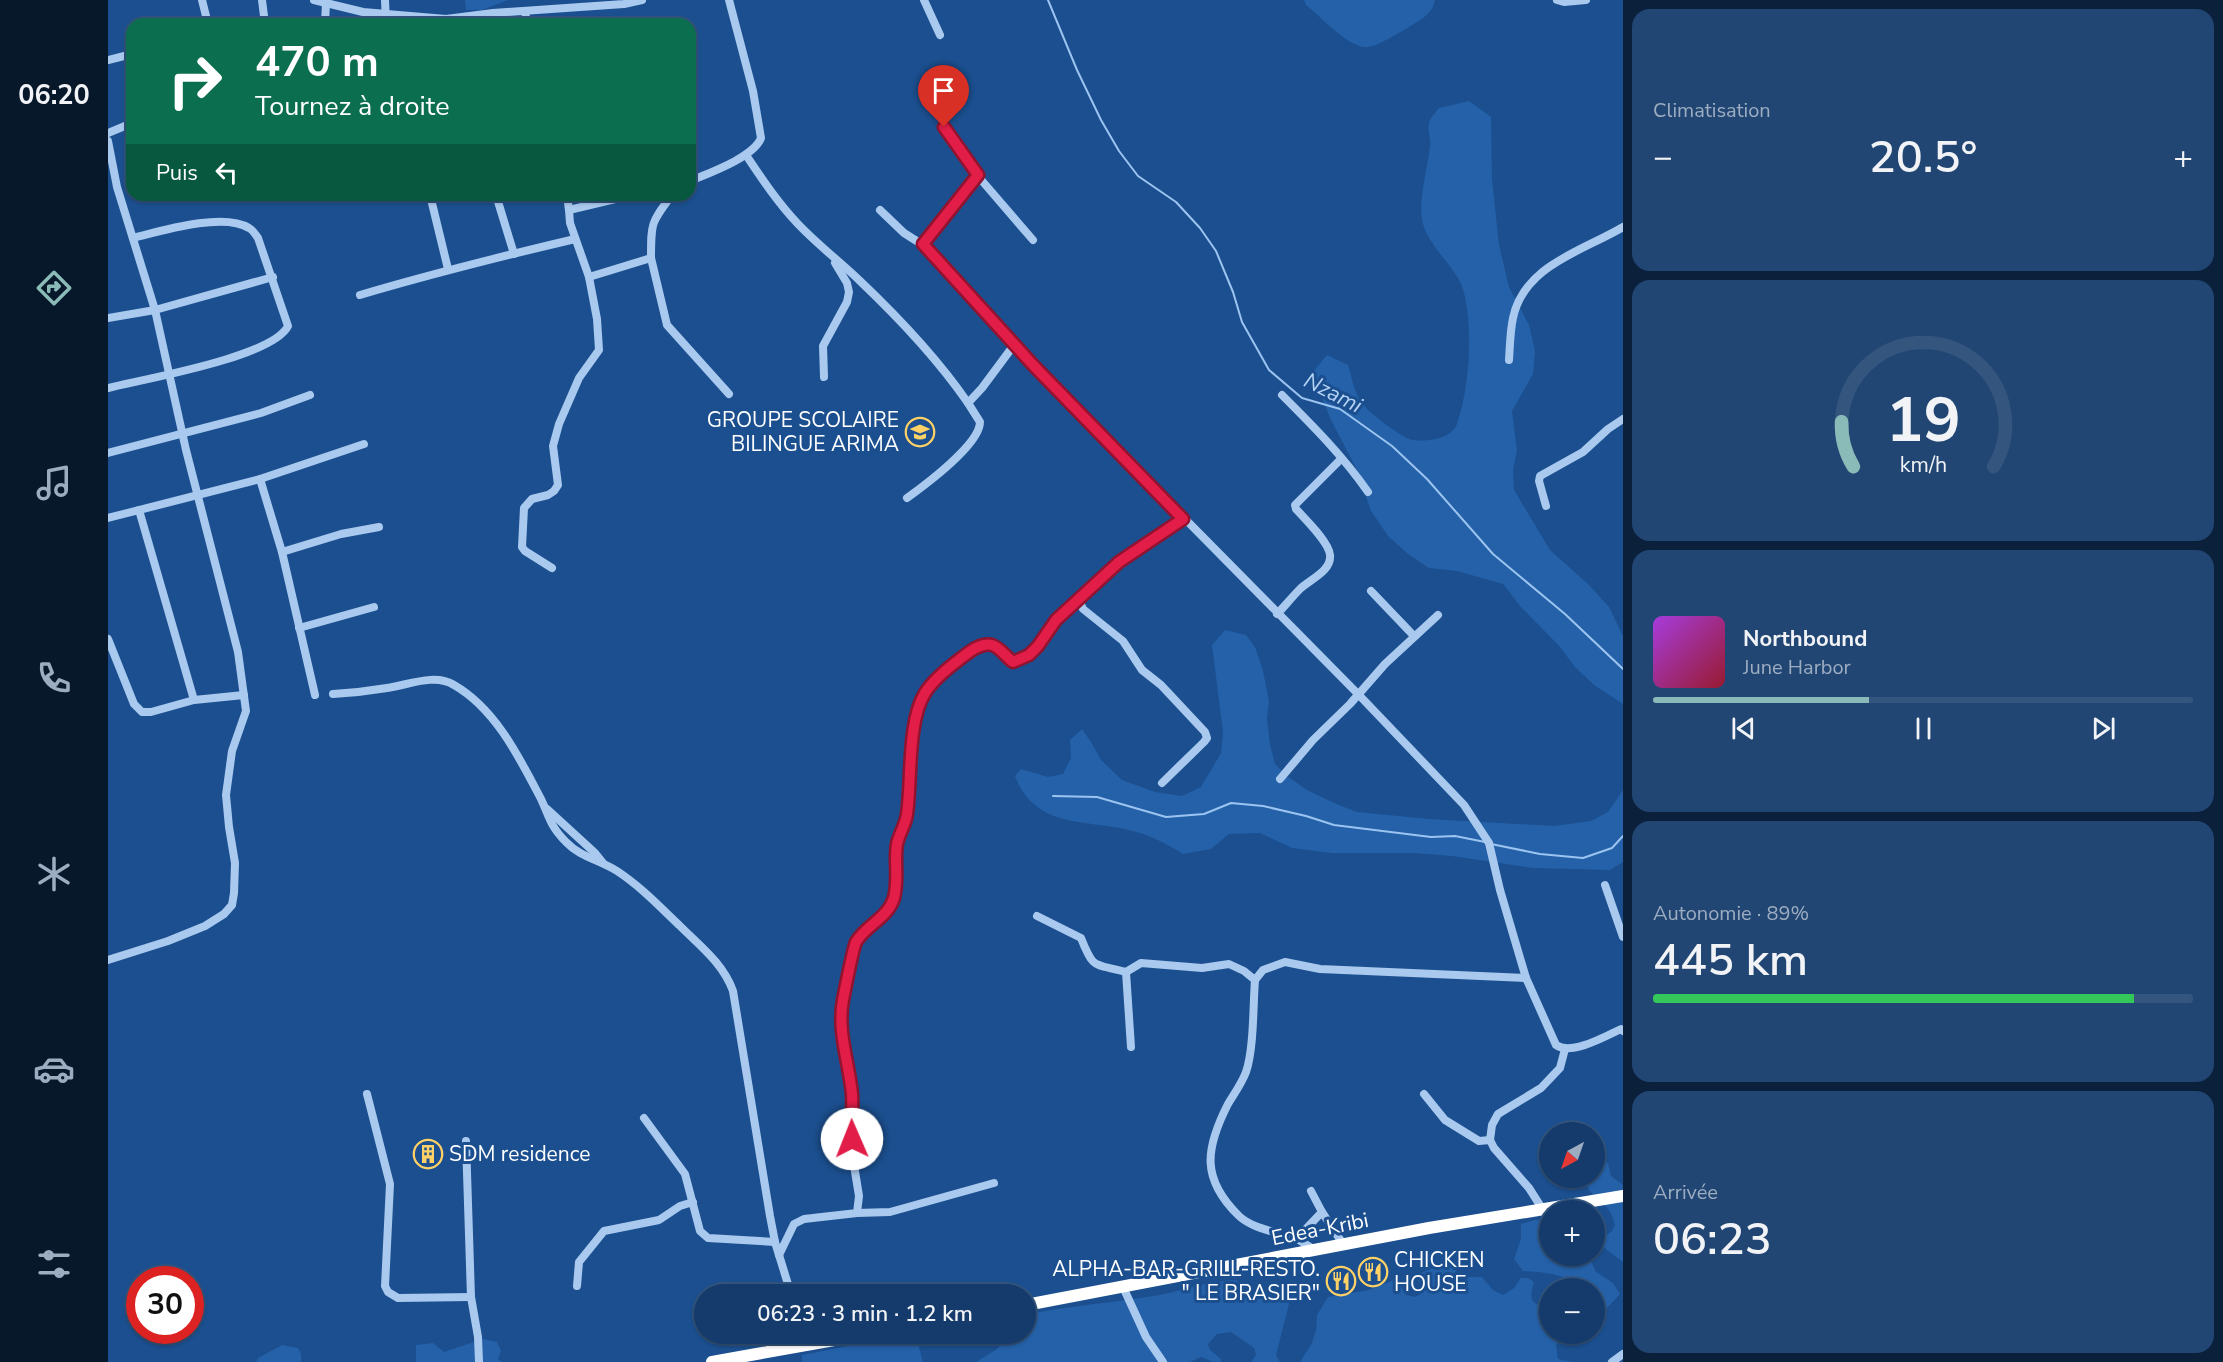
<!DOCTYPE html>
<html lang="fr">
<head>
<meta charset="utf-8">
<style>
	:root { --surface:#143b6b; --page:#214673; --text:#f1f3f6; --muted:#9dadc1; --line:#33557e; --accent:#8bbbb9 }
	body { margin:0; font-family:"Nunito Sans",sans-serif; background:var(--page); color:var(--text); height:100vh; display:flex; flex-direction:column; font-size:22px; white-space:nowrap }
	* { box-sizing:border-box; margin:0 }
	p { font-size:20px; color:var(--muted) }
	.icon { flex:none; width:33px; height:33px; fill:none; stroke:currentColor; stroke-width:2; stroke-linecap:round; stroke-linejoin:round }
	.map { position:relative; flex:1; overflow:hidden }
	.sheet { display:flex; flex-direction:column; gap:9px; padding:9px; background:#0b203b; width:600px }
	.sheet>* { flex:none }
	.top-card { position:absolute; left:18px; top:18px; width:570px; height:183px; border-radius:18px; box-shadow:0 2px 4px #0004,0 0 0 2px var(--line); background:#0b6e4f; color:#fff; overflow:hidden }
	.needle { width:39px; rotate:220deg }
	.fabs { position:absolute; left:1431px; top:1122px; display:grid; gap:12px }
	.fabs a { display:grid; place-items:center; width:66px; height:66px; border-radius:50%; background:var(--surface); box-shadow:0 2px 4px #0004,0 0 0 2px var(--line); font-size:30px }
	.speed { position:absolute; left:18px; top:1266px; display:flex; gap:12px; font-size:30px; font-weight:700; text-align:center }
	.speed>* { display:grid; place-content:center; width:78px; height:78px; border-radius:50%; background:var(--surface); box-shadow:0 2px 4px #0004,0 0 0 2px var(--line); line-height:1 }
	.speed .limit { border:9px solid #d22; background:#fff; color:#111 }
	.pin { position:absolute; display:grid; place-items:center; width:51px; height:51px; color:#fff; margin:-62px -26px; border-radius:50% 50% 50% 0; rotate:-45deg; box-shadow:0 0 6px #0007 }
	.pin .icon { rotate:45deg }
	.me { position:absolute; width:66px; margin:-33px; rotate:359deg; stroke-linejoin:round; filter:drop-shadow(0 0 4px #0008) }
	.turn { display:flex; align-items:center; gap:21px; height:126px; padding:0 30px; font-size:27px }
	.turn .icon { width:78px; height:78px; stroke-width:2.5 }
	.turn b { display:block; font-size:42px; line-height:51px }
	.then { display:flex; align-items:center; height:57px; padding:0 30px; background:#0003; gap:12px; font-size:22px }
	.big { font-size:45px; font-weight:600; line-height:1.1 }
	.sheet .widget { flex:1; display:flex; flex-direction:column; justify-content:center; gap:9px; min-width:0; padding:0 21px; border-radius:18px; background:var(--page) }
	.sheet .dial { align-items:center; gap:0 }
	.dial svg { height:156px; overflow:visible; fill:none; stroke:var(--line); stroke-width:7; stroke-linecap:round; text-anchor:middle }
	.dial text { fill:var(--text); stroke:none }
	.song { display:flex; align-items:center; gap:18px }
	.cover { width:72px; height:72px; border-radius:9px; background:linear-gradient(135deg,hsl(280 70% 55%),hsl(350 70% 35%)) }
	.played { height:6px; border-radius:3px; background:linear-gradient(90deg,var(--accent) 40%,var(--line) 40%) }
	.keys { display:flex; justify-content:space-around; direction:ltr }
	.heat { display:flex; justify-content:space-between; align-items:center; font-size:33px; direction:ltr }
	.charge { height:9px; border-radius:4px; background:linear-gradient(90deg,#34c759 89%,var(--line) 0) }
	.trip { position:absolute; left:586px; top:1284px; width:342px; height:60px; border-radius:30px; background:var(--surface); box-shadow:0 2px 4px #0004,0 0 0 2px var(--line); font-weight:600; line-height:60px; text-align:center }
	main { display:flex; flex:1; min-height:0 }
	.tabs { display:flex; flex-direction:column; width:108px; justify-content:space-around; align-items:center; background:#08182b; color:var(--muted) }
	.tabs .icon { width:42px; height:42px }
	.tabs .active { color:var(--accent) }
	.tabs b { font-size:27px; color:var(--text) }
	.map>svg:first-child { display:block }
</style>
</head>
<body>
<main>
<nav class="tabs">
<b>06:20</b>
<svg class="icon active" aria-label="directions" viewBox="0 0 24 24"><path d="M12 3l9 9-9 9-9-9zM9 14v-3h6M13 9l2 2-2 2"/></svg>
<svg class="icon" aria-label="music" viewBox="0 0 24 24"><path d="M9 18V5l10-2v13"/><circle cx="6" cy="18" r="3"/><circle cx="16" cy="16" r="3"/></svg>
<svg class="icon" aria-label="phone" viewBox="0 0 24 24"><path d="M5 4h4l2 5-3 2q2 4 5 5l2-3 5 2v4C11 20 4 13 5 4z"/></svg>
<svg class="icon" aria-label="climate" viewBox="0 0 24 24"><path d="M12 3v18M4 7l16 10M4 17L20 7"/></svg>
<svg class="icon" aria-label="car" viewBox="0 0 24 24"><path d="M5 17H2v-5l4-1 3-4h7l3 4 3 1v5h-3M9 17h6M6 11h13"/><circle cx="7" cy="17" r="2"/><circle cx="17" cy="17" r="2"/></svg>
<svg class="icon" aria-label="filters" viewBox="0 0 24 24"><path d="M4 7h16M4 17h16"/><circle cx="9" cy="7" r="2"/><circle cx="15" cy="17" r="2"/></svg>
</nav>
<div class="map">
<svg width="1515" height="1362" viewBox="0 0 1515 1362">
	<rect width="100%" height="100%" fill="#1b4f8f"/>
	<g fill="#2461a8">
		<polygon points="357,0 400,0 374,10 358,10"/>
		<path d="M 1196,0 L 1327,0 C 1324,16 1310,21 1298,29 C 1286,35 1273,45 1259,47 C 1242,49 1212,16 1198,5 Z"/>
		<path d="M 1361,101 L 1383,117 L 1384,179 L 1391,245 L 1401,287 L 1421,325 L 1427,351 L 1425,374 L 1404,411 L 1409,451 L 1405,469 L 1406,490 L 1442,550 L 1481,585 L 1501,607 L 1515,636 L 1515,704 L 1486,685 L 1467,667 L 1452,647 L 1412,606 L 1395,584 L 1349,571 L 1321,568 L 1300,554 L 1280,536 L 1263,511 L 1248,468 L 1222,418 L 1204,373 L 1219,355 L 1240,365 C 1244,377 1246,393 1254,403 C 1260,412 1295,439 1305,440 C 1320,442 1343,439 1349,424 C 1361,388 1365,335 1357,297 C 1352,269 1326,254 1316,227 C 1308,208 1320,167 1322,146 C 1323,139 1319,130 1321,123 C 1322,118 1328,112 1331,108 Z"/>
		<path d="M 1117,630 L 1138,635 L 1147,647 L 1155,671 L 1161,701 L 1159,718 L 1162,744 L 1167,764 L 1179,776 L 1199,790 L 1226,803 L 1249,812 L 1321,819 L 1446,826 L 1483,821 L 1500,812 L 1515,790 L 1515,862 L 1502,870 L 1425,868 L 1344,856 L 1306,853 L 1224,853 L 1184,848 L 1152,833 L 1121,834 L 1103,849 L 1075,854 C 1059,844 1044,836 1025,831 C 980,819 927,830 907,776 L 913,769 L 940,777 L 955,774 L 963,758 L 962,740 L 974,729 L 983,742 L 993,760 L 1014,780 L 1047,792 L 1074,796 L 1093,787 L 1113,753 L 1115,732 L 1104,645 Z"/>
		<path d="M 1493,1160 L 1500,1163 L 1503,1176 L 1515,1185 L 1515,1262 L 1487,1241 L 1487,1235 L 1499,1235 L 1504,1231 L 1507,1225 C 1505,1220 1504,1214 1501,1210 C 1492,1199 1477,1193 1478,1178 L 1486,1178 L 1487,1162 Z"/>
		<path d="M 1427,1220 L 1441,1221 L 1442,1256 L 1481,1256 L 1488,1272 L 1505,1283 L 1512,1294 L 1499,1308 L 1487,1313 L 1486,1288 L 1469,1288 C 1458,1273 1433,1272 1415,1271 L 1406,1259 L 1413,1239 L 1413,1224 Z"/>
		<path d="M 1337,1264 L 1346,1268 L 1351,1277 L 1374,1277 L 1385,1290 L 1395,1295 L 1406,1288 L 1413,1278 L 1420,1278 L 1426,1282 C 1421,1300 1422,1304 1441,1308 L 1442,1334 L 1458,1334 L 1448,1345 L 1450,1359 L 1465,1362 L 1192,1362 L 1204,1343 L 1208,1330 L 1209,1315 L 1220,1297 L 1261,1290 L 1288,1279 L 1298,1295 L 1307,1297 L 1316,1292 L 1310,1279 L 1312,1273 Z"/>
		<path d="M 1128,1280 L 1134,1284 L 1135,1297 C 1142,1298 1148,1295 1155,1295 C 1166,1295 1168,1297 1179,1292 L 1182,1300 L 1168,1355 L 1172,1362 L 1143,1362 L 1148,1355 L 1146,1348 L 1123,1332 L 1109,1334 L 1100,1344 L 1102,1350 L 1113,1359 L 1113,1362 L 1105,1362 L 1093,1357 L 1082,1362 L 868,1362 L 889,1349 L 897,1339 L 895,1334 L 918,1334 L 918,1315 C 962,1305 1007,1303 1051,1295 C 1077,1290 1101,1281 1128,1280 Z"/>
		<polygon points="802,1334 810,1344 815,1362 694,1362 694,1355"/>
		<polygon points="375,1339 389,1342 393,1351 390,1359 394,1362 308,1362 308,1345 325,1343 336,1352"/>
		<polygon points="174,1345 190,1348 193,1354 193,1362 148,1362 150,1358"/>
	</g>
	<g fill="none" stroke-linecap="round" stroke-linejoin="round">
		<g stroke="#9cc4f0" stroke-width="2">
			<polyline points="940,0 969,70 993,120 1011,151 1030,176 1068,202 1092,228 1108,251 1125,292 1134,322 1161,370 1194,398 1232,409 1284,446 1319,479 1385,554 1457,614 1515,669"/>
			<polyline points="945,796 989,797 1058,817 1096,814 1123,803 1155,806 1198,816 1226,825 1323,837 1347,836 1377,842"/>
			<polyline points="1383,844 1432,854 1475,858 1504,848 1515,836"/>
		</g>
		<g stroke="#a9c9ee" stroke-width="8">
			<polyline points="94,0 100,24"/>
			<polyline points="154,0 157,24"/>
			<polyline points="206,0 255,12 338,19 385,13 516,4 534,0"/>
			<polyline points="277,0 278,24"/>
			<polyline points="816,0 832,35"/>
			<polyline points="1449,0 1456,2 1478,0"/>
			<polyline points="417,11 419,24"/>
			<polyline points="217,24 218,3"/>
			<polyline points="0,60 24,54"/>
			<polyline points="836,127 869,175"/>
			<polyline points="0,133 24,123"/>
			<polyline points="0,141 9,187 47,310 78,450 130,652 138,711 124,751 118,795 121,827 127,863 126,893 124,905 116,914 97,926 60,941 0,960"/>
			<path d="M 638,155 C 654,179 670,203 690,224 C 709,244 731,261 751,280 C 790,317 829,358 860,403 L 874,388 L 906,345"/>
			<path d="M 582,181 C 601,173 646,157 653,138 L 645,91 L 621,0"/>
			<polyline points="322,195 340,269"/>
			<polyline points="388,195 406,254"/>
			<polyline points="459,195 461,210"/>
			<path d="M 772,210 L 796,233 L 815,245 L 926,366 L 1250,694 L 1356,805 L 1381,843 L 1392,890 L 1418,978 L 1448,1045 C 1463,1056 1498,1036 1513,1029 L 1515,1031"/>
			<polyline points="815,245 869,175 925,240"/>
			<polyline points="543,258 559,325 621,394"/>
			<path d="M 481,277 L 543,258 C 543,222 543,223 564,195"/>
			<path d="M 252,295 C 323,274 395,256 467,239"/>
			<polyline points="0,318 47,310 165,277"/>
			<path d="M 1401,360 C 1402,346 1402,332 1405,318 C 1416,265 1475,251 1515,227"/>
			<polyline points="716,377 715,346 739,302 741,292 739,283 727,263"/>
			<path d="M 0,388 C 36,379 165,357 180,326 L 150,238 C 147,234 145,230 141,228 C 115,212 53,231 25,238"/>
			<path d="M 1174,395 C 1205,426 1235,456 1260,492"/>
			<polyline points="0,453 153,413 202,395"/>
			<polyline points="152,479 174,552 207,695"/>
			<path d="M 799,498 C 817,485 872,444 872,422 L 860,403"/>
			<polyline points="1438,506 1431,481 1432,476 1475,452 1500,429 1515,419"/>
			<polyline points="31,510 86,700"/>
			<polyline points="0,518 152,479 256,444"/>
			<polyline points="174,552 233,534 271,527"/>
			<polyline points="444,568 417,551 414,547 416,508 424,499 440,495 446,491 450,485 445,446 451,424 471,378 491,350 489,319 481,277 462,223 461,210 524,195"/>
			<polyline points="1263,591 1306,636"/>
			<polyline points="971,600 975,609 1015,641 1034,670 1053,685 1097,732 1099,738 1096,742 1054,783"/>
			<path d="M 1169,614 C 1177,606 1184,597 1192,589 C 1201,580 1224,571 1222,555 C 1221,542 1197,519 1188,509 L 1187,505 L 1233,459"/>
			<polyline points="191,628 266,607"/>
			<polyline points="0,639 26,704 34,712 43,712 86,700 136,695"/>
			<path d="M 225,694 C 243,693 261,691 279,688 C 300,685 327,673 346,685 C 388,709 412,759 433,799 C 442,818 442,826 458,842 C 472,857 492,860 509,871 C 532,886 551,906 571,925 C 591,945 615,963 625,991 L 662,1216 L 667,1242 L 683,1294"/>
			<polyline points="1172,779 1205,740 1242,704 1277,664 1330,615"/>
			<polyline points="439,809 487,853 495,863"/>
			<polyline points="1497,885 1515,937"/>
			<path d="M 929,916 L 973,938 C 986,971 986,963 1018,972 L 1033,963 L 1094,968 L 1121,964 L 1136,971 L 1147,980 C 1145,1005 1146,1049 1138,1072 C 1134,1083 1126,1094 1120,1104 C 1097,1149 1093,1179 1131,1216 C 1146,1230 1172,1232 1191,1240 C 1196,1243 1202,1247 1207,1250"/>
			<polyline points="1018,972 1023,1047"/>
			<polyline points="1147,980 1155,970 1177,962 1212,969 1418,978"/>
			<polyline points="259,1094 282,1184 277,1286 280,1292 290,1298 363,1297"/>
			<polyline points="1316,1094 1337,1120 1371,1141 1382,1140"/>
			<polyline points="536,1118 577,1174 592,1231 600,1238 667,1242"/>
			<polyline points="358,1141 363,1297 370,1337 371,1362"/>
			<polyline points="1435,1210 1421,1188 1386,1148 1382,1140 1384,1125 1390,1114 1433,1088 1452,1068 1457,1049"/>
			<polyline points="1214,1212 1235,1244"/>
			<polyline points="749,1213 782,1212 886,1183"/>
			<polyline points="1191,1240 1195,1232 1214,1212 1203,1191"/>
			<polyline points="671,1255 686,1224 696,1219 749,1213 751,1196 744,1153 744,1094 734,1031 734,1001 748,943 763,925 780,912 785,899 790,874 789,844 799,817 803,777 803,744 811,708 817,693 839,670 860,653 873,645 882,644 889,647 905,662 921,655 930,646 948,620 1011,562 1075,518"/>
			<polyline points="469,1286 471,1262 496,1231 551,1220 572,1206 585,1202"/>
			<polyline points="1015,1287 1038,1337 1055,1362"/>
			<polyline points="691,1334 693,1346"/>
			<polyline points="1504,1362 1515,1354"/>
		</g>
		<g stroke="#fff" stroke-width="12">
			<polyline points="918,1305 1321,1228 1515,1196"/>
			<polyline points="604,1362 760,1334"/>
		</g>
	</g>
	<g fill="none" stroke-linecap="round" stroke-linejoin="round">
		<g stroke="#92132f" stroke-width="15">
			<path id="route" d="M 744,1139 C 743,1124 745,1109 744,1094 C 741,1063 729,1031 735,1000 C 737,990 745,948 748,942 C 758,925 780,918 786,898 C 791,878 786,861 789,844 C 791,834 798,824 799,814 C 804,780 799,722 817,693 C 825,680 840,668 852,659 C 861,652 873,642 884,645 C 893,648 898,657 905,662 L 921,655 L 930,646 L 948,620 L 1011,562 L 1075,519 L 926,366 L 815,244 L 870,175 L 836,127"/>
		</g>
		<use href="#route" stroke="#e11d48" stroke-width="10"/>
	</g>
	<defs>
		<g id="school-ring" transform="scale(1.5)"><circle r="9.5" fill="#1b4f8f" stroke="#ffd166" stroke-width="1.5"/><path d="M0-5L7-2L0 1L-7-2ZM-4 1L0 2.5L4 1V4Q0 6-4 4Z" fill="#ffd166"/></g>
		<g id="building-ring" transform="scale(1.5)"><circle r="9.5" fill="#1b4f8f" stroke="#ffd166" stroke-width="1.5"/><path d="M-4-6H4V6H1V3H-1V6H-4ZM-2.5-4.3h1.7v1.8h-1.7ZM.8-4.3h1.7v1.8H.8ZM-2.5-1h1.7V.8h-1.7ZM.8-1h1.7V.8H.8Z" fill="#ffd166"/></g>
		<g id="restaurant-ring" transform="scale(1.5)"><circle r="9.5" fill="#1b4f8f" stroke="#ffd166" stroke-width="1.5"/><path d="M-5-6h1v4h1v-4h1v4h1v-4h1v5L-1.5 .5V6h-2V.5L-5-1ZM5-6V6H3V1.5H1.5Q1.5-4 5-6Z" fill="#ffd166"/></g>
	</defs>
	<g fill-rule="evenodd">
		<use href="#school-ring" x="812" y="432"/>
		<use href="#building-ring" x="320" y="1154"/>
		<use href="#restaurant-ring" x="1265" y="1272"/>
		<use href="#restaurant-ring" x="1233" y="1281"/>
	</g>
	<g text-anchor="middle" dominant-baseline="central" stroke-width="6" stroke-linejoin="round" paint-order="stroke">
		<g font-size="21" fill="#fff" stroke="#1b4f8f" text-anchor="end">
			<text x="791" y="420">GROUPE SCOLAIRE<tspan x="791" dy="24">BILINGUE ARIMA</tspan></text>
			<text x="341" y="1154" text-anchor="start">SDM residence</text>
			<text x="1286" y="1260" text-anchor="start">CHICKEN<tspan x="1286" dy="24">HOUSE</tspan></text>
			<text x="1212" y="1269">ALPHA-BAR-GRILL-RESTO.<tspan x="1212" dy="24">" LE BRASIER"</tspan></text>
		</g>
		<g font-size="21" fill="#fff" stroke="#1b4f8f">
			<text transform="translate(1212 1229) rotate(-11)">Edea-Kribi</text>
		</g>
		<g font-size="22" font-style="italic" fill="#b5d3f5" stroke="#1b4f8f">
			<text transform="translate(1225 393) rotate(27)">Nzami</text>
		</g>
	</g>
</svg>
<div class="fabs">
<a><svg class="needle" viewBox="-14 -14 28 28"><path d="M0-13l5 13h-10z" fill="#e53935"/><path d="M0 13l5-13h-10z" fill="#9dadc1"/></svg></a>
<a>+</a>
<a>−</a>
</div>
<div class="speed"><div class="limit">30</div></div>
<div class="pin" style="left:836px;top:127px;background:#d93025"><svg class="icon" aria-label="arrive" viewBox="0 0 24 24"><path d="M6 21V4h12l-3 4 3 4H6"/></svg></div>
<svg class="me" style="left:744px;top:1139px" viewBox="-20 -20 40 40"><circle r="19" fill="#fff"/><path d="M0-13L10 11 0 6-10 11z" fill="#e11d48"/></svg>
<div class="trip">06:23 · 3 min · 1.2 km</div>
<div class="top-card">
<div class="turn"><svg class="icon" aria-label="right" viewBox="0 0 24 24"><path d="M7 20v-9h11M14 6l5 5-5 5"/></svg><div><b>470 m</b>Tournez à droite</div></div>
<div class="then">Puis<svg class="icon" aria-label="left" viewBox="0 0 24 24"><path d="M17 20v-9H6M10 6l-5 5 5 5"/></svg></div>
</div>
</div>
<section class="sheet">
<div class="widget"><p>Climatisation</p>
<div class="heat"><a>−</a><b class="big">20.5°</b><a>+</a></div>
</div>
<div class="widget dial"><svg viewBox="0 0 100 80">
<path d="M14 69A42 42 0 1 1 86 69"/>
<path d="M14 69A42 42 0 0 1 8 46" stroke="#8bbbb9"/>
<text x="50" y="56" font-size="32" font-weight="700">19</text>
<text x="50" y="72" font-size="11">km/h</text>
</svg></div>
<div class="widget">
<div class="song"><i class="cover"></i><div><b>Northbound</b><p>June Harbor</p></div></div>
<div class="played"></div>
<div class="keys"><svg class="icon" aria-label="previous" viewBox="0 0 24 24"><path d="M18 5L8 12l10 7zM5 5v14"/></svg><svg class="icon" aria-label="pause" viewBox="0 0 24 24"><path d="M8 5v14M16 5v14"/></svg><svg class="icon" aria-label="next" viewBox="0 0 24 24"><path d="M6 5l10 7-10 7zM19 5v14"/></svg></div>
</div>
<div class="widget"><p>Autonomie · 89%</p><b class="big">445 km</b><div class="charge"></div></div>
<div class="widget"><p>Arrivée</p><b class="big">06:23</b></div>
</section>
</main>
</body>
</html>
